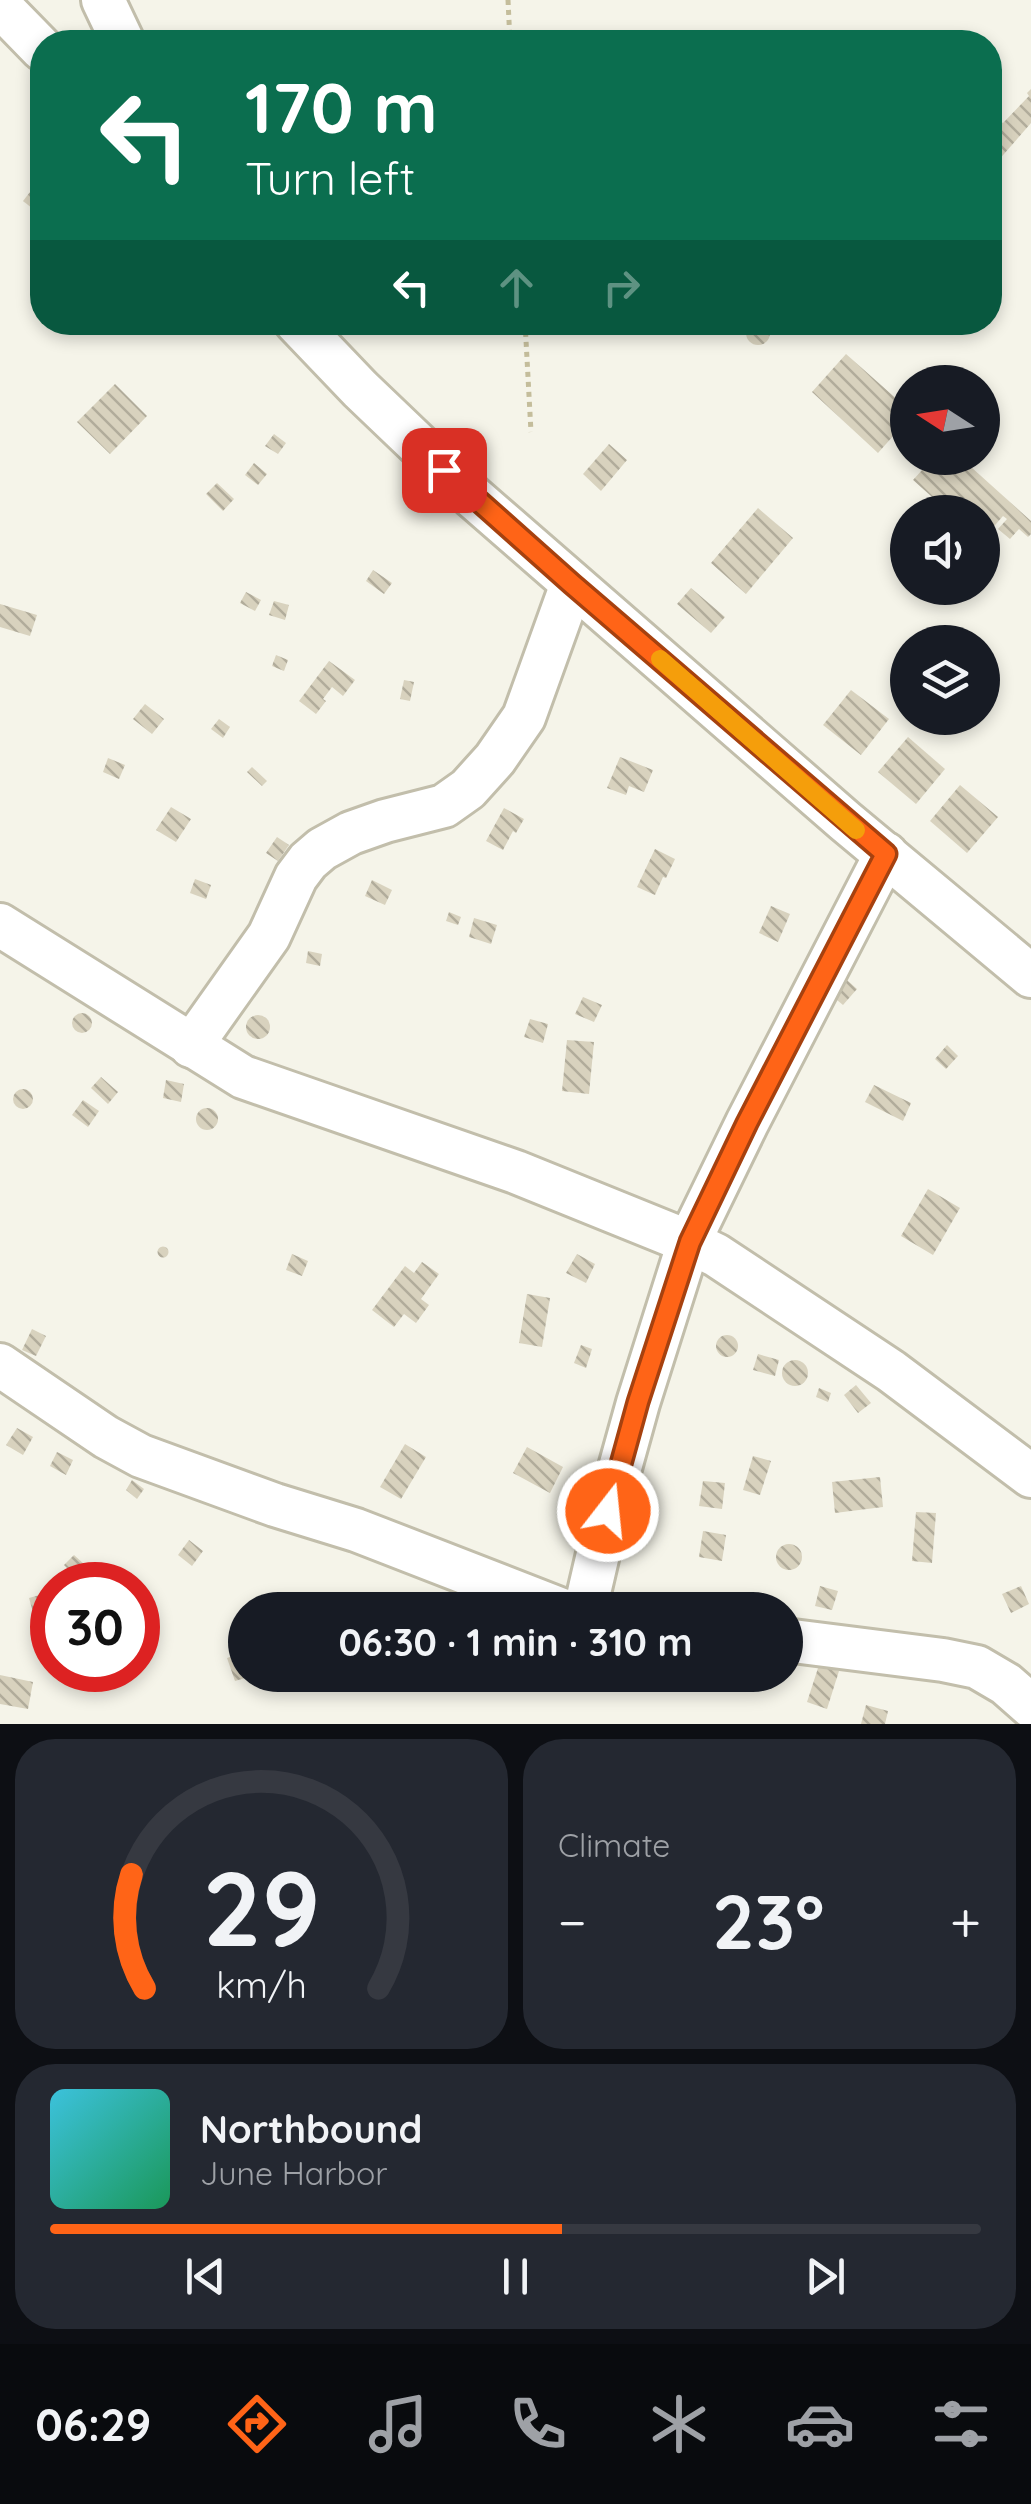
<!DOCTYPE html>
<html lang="en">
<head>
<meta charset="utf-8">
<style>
	:root { --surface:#171b24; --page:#242831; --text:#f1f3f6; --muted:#9ea1a6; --line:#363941; --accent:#ff6417 }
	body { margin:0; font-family:Quicksand,sans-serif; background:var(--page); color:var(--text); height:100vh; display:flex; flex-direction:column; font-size:38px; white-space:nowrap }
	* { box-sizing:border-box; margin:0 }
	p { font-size:32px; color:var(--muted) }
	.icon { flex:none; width:55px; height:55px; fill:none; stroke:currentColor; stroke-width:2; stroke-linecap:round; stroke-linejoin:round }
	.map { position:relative; height:1724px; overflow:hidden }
	.sheet { display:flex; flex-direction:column; gap:15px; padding:15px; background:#0d0f14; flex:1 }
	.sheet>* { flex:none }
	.banner { position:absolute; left:30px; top:30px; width:972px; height:305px; border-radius:40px; box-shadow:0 5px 15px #0003; background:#0b6e4f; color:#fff; overflow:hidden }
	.needle { width:65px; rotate:282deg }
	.fabs { position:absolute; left:890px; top:365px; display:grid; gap:20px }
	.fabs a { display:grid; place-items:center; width:110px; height:110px; border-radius:50%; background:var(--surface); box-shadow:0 5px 15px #0003; font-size:50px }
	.speed { position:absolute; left:30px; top:1562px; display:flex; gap:20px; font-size:50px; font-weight:700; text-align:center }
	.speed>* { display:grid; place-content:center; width:130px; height:130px; border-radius:50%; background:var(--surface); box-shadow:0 5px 15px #0003; line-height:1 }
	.speed .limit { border:15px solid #d22; background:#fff; color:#111 }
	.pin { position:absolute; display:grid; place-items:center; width:85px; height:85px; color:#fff; margin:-42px; border-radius:20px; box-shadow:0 5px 15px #0006 }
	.me { position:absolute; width:110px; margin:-55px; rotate:16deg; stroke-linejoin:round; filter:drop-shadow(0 0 8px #0008) }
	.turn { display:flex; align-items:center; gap:35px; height:210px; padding:0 50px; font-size:45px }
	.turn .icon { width:130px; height:130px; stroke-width:2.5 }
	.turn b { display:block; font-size:70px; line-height:85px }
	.lanes { display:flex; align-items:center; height:95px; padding:0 50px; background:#0003; justify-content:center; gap:50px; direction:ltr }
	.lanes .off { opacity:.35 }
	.big { font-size:75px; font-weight:700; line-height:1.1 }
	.sheet .tile { flex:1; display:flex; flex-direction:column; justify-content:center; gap:15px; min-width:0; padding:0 35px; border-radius:40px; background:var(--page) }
	.sheet .dial { align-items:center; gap:0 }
	.dial svg { height:260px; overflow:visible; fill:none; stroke:var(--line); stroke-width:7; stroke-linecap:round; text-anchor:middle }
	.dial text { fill:var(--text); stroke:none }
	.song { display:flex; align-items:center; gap:30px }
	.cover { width:120px; height:120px; border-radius:15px; background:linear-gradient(135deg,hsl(190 70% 55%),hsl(150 70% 35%)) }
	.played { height:10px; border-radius:5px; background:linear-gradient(90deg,var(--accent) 55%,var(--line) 55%) }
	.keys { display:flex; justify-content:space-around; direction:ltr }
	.heat { display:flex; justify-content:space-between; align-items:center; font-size:55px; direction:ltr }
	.sheet .tiles { flex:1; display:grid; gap:15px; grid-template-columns:1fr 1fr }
	.tile:last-child { grid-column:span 2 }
	.trip { position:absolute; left:228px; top:1592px; width:575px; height:100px; border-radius:50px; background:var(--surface); box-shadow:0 5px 15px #0003; font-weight:700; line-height:100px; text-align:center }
	.dock { display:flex; height:160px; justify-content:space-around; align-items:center; background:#090b0e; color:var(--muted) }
	.dock .icon { width:70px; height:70px }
	.dock .on { color:var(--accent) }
	.dock b { font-size:45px; color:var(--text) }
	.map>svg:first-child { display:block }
</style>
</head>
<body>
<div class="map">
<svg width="1031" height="1724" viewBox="0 0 1031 1724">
	<defs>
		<pattern id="building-back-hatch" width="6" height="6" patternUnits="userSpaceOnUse" patternTransform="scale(2.5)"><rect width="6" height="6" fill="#d8d2be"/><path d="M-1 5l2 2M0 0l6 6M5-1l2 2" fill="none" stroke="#b1ac9b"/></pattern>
	</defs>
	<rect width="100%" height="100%" fill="#f5f4e9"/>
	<g fill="url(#building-back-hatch)">
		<polygon points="1031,89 1031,123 990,170 990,114 1003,123 1029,96 1027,93"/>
		<polygon points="37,183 42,188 42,216 23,201"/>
		<circle cx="758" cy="333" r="12"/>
		<polygon points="846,354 908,409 908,432 902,426 878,453 812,392"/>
		<polygon points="115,384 147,416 110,454 77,422"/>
		<polygon points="274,434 286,443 278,454 265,446"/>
		<polygon points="609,444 627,460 601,491 583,474"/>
		<polygon points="933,458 961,458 1031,521 1031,534 1028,537 1019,529 1010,539 998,529 1007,519 1003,516 982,540 982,512 949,512 913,480"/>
		<polygon points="254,463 267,474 258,485 245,475"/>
		<polygon points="217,483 234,499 223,511 206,494"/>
		<polygon points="758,508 793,538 746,594 711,563"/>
		<polygon points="373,570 392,583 384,594 366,581"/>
		<polygon points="691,588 725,617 711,633 677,604"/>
		<polygon points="246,592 261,600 255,611 240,603"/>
		<polygon points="274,601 289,605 285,620 269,615"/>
		<polygon points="0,604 37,615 30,636 0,627"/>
		<polygon points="276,655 288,660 284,671 272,666"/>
		<polygon points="329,661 355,680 343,696 332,687 323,699 326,701 316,714 299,701"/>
		<polygon points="404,680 414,682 410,701 400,699"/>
		<polygon points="851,690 889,719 861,755 823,725"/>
		<polygon points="145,704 164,719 152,734 133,719"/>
		<polygon points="219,719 230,727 223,738 211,729"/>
		<polygon points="908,737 945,769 916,804 878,772"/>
		<polygon points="620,757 653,770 644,792 629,786 626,795 607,788"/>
		<polygon points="108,758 125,765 119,779 103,772"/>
		<polygon points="252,767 267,781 262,786 247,772"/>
		<polygon points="960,785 998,817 967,853 930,821"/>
		<polygon points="171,807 191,819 176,842 156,830"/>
		<polygon points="504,808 524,819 516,833 513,831 503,850 486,841"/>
		<polygon points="277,837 289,845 278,861 266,853"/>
		<polygon points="655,849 675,859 666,878 663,877 655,895 637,887"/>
		<polygon points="195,879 211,885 206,899 190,893"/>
		<polygon points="372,880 392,890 385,905 365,896"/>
		<polygon points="771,906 790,914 778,942 759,933"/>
		<polygon points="449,912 461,917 458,925 446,921"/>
		<polygon points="474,918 497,925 491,944 469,937"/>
		<polygon points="308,951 322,954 320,966 306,963"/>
		<polygon points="838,972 857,989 843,1005 824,989"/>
		<polygon points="583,997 602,1005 594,1022 575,1014"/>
		<circle cx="82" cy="1023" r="10"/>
		<circle cx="258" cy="1027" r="12"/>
		<polygon points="530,1019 548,1024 543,1043 524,1037"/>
		<polygon points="567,1040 594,1042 589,1094 562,1091"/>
		<polygon points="947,1045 958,1056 946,1069 935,1059"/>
		<polygon points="101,1077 118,1092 108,1104 91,1088"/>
		<polygon points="166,1080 184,1084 181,1102 163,1098"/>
		<polygon points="874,1085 911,1103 903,1121 865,1102"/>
		<circle cx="23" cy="1099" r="10"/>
		<polygon points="83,1100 99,1111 88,1127 72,1115"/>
		<circle cx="207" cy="1119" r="11"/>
		<polygon points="928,1189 960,1208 933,1255 901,1236"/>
		<circle cx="163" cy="1252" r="5.5"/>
		<polygon points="292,1254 308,1261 302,1276 286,1270"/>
		<polygon points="577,1254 595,1264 586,1283 566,1273"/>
		<polygon points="422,1262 439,1274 421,1299 429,1305 416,1323 404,1314 394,1327 372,1310 405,1266 414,1273"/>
		<polygon points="527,1294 550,1298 542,1347 519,1343"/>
		<polygon points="32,1329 46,1336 36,1356 22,1350"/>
		<circle cx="727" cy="1346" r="11"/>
		<polygon points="581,1345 592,1349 586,1368 574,1363"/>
		<polygon points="758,1354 779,1360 775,1376 753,1370"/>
		<circle cx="795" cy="1373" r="13"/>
		<polygon points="856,1385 871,1403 858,1413 844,1395"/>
		<polygon points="819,1388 831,1393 828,1402 816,1397"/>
		<polygon points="17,1428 33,1437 23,1455 6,1445"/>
		<polygon points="405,1444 426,1457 401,1499 380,1487"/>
		<polygon points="527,1447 563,1467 550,1493 513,1473"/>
		<polygon points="57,1452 73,1460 66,1475 50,1466"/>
		<polygon points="753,1456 771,1461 760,1495 743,1490"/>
		<polygon points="880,1477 883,1507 835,1513 832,1482"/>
		<polygon points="132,1480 144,1489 137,1499 126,1490"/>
		<polygon points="703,1481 725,1483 722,1509 699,1506"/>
		<polygon points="916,1512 936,1513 932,1563 912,1561"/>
		<polygon points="703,1531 726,1535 722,1561 699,1557"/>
		<polygon points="189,1540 203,1551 192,1566 178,1555"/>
		<circle cx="789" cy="1557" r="13"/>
		<polygon points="74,1555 85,1565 75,1576 64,1565"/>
		<polygon points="820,1586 838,1591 832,1610 815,1606"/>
		<polygon points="1021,1586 1029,1604 1011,1613 1002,1594"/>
		<polygon points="47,1593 51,1607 33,1612 29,1598"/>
		<polygon points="245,1652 245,1678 235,1681 227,1658"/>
		<polygon points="819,1665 839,1671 827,1709 807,1702"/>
		<polygon points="0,1675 33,1682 28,1709 0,1704"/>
		<polygon points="866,1705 888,1711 885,1724 861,1724"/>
	</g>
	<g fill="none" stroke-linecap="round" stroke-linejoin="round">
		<g stroke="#c2beab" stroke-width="48">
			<g id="minor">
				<polyline points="103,0 123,42"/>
				<polyline points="0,6 42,49"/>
				<polyline points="296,322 360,389 473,497 845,821 1031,976"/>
				<polyline points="0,925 243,1077 516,1172 689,1242 716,1255 891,1371 1031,1476"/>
				<polyline points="191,1046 269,936 296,877 308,861 322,849 351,833 385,821 444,806 468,789 495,759 524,717 572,584"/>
				<polyline points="0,1365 106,1437 141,1456 275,1505 356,1530 562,1610"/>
				<polyline points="585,1610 608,1511 638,1403 689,1242 747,1123 886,854"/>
				<polyline points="785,1640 943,1660 977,1667 1006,1684 1031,1706"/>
			</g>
		</g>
		<g stroke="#c4bd9b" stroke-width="5" stroke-dasharray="5 5" stroke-linecap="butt">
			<polyline points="508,0 510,42"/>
			<polyline points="525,322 531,432"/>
		</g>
		<use href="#minor" stroke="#fff" stroke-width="42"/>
	</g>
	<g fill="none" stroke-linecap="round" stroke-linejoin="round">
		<g stroke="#a6410f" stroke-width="25">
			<polyline id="route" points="444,470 572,584 886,854 747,1123 690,1242 638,1402 608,1511"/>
		</g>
		<use href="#route" stroke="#ff6417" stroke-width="18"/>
		<polyline stroke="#f59e0b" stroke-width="18" points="660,659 856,830"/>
	</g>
</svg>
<div class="fabs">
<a><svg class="needle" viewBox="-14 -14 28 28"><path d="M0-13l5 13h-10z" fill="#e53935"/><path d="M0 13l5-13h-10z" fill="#9ea1a6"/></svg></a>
<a><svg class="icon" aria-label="sound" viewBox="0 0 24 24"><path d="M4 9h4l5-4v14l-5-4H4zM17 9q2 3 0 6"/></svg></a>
<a><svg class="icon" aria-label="layers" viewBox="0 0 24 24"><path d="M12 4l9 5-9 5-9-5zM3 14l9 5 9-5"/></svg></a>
</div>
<div class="speed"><div class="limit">30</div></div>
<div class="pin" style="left:444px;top:470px;background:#d93025"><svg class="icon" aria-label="arrive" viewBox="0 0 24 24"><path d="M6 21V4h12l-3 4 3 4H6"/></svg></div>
<svg class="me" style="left:608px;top:1511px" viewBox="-20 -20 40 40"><circle r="17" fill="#ff6417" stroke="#fff" stroke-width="3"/><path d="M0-11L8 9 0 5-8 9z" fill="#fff"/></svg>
<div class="trip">06:30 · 1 min · 310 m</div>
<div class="banner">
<div class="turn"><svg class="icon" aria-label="left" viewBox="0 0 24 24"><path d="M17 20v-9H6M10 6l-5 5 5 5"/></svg><div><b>170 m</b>Turn left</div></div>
<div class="lanes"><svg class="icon" aria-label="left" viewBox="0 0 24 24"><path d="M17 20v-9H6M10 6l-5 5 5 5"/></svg><svg class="icon off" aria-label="ahead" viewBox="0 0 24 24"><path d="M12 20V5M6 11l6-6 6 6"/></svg><svg class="icon off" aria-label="right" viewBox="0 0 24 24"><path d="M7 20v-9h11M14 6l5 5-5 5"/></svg></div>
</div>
</div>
<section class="sheet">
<div class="tiles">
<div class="tile dial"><svg viewBox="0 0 100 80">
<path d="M14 69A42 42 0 1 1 86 69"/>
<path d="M14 69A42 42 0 0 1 10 34" stroke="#ff6417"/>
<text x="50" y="56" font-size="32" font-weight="700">29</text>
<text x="50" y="72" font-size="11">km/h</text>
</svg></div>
<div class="tile"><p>Climate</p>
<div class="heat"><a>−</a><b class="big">23°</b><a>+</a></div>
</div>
<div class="tile">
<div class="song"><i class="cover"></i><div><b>Northbound</b><p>June Harbor</p></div></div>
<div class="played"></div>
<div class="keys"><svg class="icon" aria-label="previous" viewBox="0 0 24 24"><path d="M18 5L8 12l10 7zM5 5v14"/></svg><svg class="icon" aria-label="pause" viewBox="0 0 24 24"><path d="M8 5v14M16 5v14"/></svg><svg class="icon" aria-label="next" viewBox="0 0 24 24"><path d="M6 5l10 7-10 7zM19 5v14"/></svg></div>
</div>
</div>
</section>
<nav class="dock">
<b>06:29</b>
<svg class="icon on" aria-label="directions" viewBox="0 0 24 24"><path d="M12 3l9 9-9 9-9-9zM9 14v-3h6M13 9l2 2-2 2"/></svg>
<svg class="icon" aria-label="music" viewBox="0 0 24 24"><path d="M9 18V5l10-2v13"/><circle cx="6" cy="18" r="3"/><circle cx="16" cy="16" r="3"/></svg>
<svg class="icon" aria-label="phone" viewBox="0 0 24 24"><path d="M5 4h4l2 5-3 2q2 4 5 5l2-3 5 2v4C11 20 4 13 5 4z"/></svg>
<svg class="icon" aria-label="climate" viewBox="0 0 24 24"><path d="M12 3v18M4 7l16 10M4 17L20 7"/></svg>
<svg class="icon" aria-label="car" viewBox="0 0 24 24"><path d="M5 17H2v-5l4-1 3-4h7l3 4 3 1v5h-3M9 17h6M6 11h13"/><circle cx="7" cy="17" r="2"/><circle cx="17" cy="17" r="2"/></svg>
<svg class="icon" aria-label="filters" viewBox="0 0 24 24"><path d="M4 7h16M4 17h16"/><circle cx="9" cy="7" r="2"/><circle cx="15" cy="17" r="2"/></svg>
</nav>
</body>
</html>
